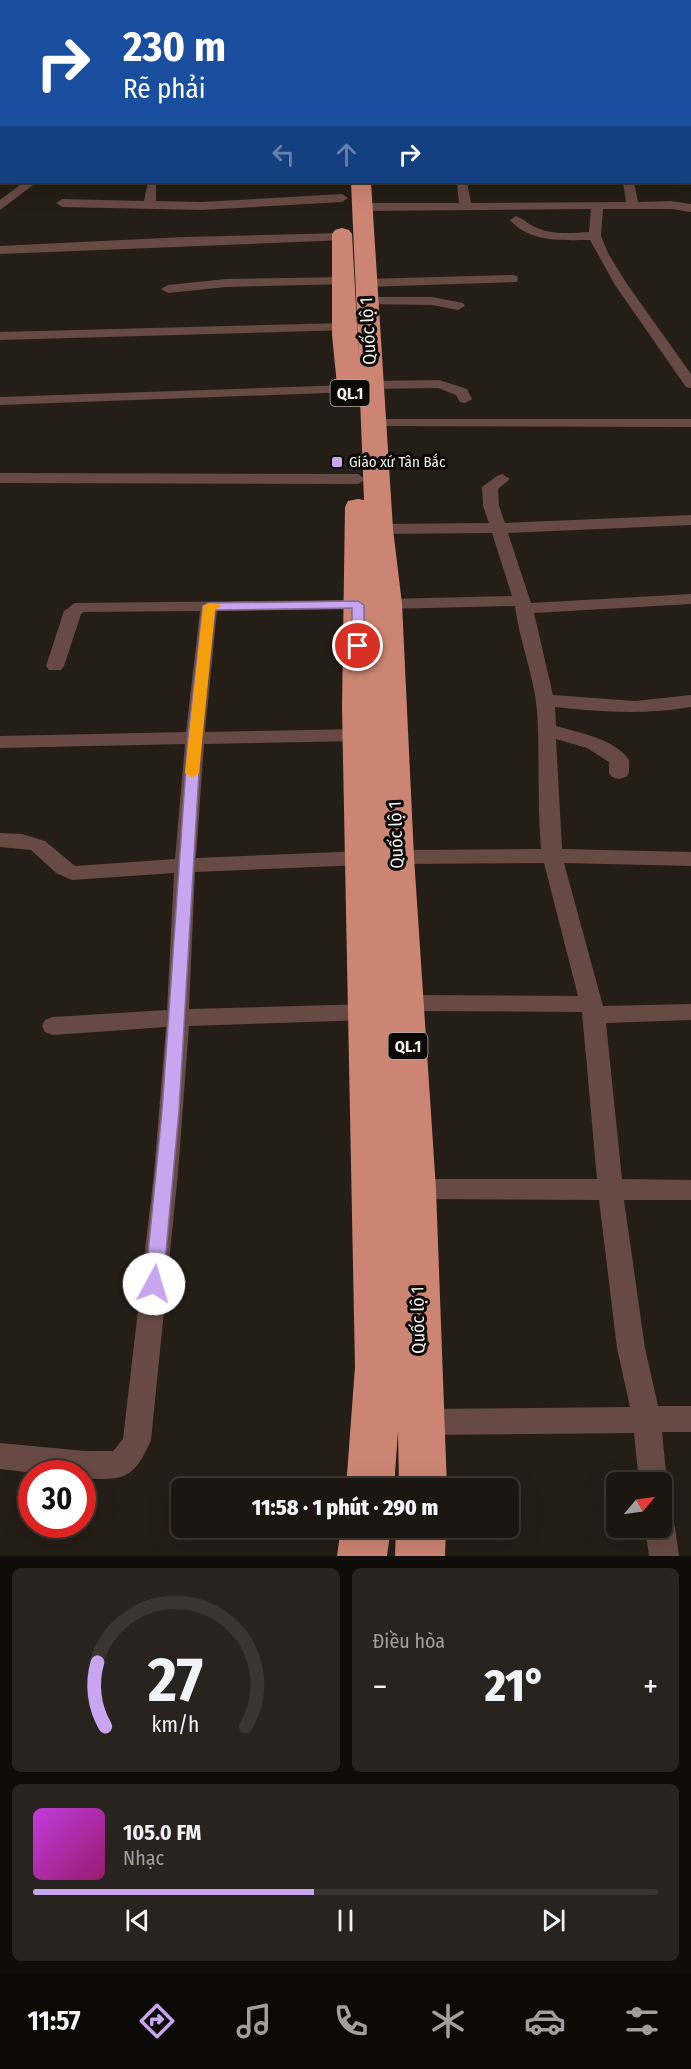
<!DOCTYPE html>
<html lang="vi">
<head>
<meta charset="utf-8">
<style>
	:root { --surface:#1b1610; --page:#28231e; --text:#f1f3f6; --muted:#a09f9f; --line:#393530; --accent:#c7a6ef }
	body { margin:0; font-family:"Fira Sans Condensed",sans-serif; background:var(--page); color:var(--text); height:100vh; display:flex; flex-direction:column; font-size:22px; white-space:nowrap }
	* { box-sizing:border-box; margin:0 }
	p { font-size:20px; color:var(--muted) }
	.icon { flex:none; width:33px; height:33px; fill:none; stroke:currentColor; stroke-width:2; stroke-linecap:round; stroke-linejoin:round }
	.map { position:relative; height:1556px; overflow:hidden }
	.panel { display:flex; flex-direction:column; gap:12px; padding:12px; background:#0f0c09; flex:1 }
	.panel>* { flex:none }
	.guide { position:absolute; left:0px; top:0px; width:692px; height:183px; box-shadow:0 6px 24px #0002,0 0 0 2px var(--line); background:#1a4fa0; color:#fff; overflow:hidden }
	.needle { width:39px; rotate:61deg }
	.buttons { position:absolute; left:606px; top:1472px; display:grid; gap:12px }
	.buttons a { display:grid; place-items:center; width:66px; height:66px; border-radius:9px; background:var(--surface); box-shadow:0 6px 24px #0002,0 0 0 2px var(--line); font-size:30px }
	.speed { position:absolute; left:18px; top:1460px; display:flex; gap:12px; font-size:30px; font-weight:700; text-align:center }
	.speed>* { display:grid; place-content:center; width:78px; height:78px; border-radius:50%; background:var(--surface); box-shadow:0 6px 24px #0002,0 0 0 2px var(--line); line-height:1 }
	.speed .limit { border:9px solid #d22; background:#fff; color:#111 }
	.pin { position:absolute; display:grid; place-items:center; width:51px; height:51px; color:#fff; margin:-26px; border:3px solid #fff; border-radius:50%; box-shadow:0 2px 6px #0007 }
	.me { position:absolute; width:66px; margin:-33px; rotate:6deg; stroke-linejoin:round; filter:drop-shadow(0 0 4px #0008) }
	.turn { display:flex; align-items:center; gap:21px; height:126px; padding:0 24px; font-size:27px }
	.turn .icon { width:78px; height:78px; stroke-width:2.5 }
	.turn b { display:block; font-size:42px; line-height:51px }
	.lanes { display:flex; align-items:center; height:57px; padding:0 24px; background:#0003; justify-content:center; gap:30px; direction:ltr }
	.lanes .off { opacity:.35 }
	.big { font-size:45px; font-weight:800; line-height:1.1 }
	.panel .card { flex:1; display:flex; flex-direction:column; justify-content:center; gap:9px; min-width:0; padding:0 21px; border-radius:9px; background:var(--page) }
	.panel .dial { align-items:center; gap:0 }
	.dial svg { height:156px; overflow:visible; fill:none; stroke:var(--line); stroke-width:7; stroke-linecap:round; text-anchor:middle }
	.dial text { fill:var(--text); stroke:none }
	.song { display:flex; align-items:center; gap:18px }
	.cover { width:72px; height:72px; border-radius:9px; background:linear-gradient(135deg,hsl(290 70% 55%),hsl(320 70% 35%)) }
	.played { height:6px; border-radius:3px; background:linear-gradient(90deg,var(--accent) 45%,var(--line) 45%) }
	.keys { display:flex; justify-content:space-around; direction:ltr }
	.heat { display:flex; justify-content:space-between; align-items:center; font-size:33px; direction:ltr }
	.panel .tiles { flex:1; display:grid; gap:12px; grid-template-columns:1fr 1fr }
	.card:last-child { grid-column:span 2 }
	.trip { position:absolute; left:171px; top:1478px; width:348px; height:60px; border-radius:9px; background:var(--surface); box-shadow:0 6px 24px #0002,0 0 0 2px var(--line); font-weight:800; line-height:60px; text-align:center }
	.dock { display:flex; height:96px; justify-content:space-around; align-items:center; background:#0b0906; color:var(--muted) }
	.dock .icon { width:42px; height:42px }
	.dock .current { color:var(--accent) }
	.dock b { font-size:27px; color:var(--text) }
	.map>svg:first-child { display:block }
</style>
</head>
<body>
<div class="map">
<svg width="691" height="1556" viewBox="0 0 691 1556">
	<rect width="100%" height="100%" fill="#241e16"/>
	<g fill="none" stroke-linecap="round" stroke-linejoin="round">
		<g fill="#674a43" fill-rule="evenodd">
			<rect x="113" y="0" width="10" height="2"/>
			<rect x="210" y="0" width="10" height="2"/>
			<polygon points="427,0 437,0 437,2 428,2"/>
			<rect x="553" y="0" width="10" height="2"/>
			<rect x="0" y="3" width="2" height="6"/>
			<rect x="0" y="30" width="2" height="6"/>
			<rect x="690" y="53" width="1" height="6"/>
			<rect x="0" y="74" width="2" height="10"/>
			<rect x="690" y="88" width="1" height="6"/>
			<polygon points="0,92 2,92 0,99"/>
			<rect x="690" y="154" width="1" height="6"/>
			<polygon points="24,182 37,182 0,210 0,200"/>
			<polygon points="148,182 156,182 156,201 201,202 342,194 348,198 342,202 201,210 62,207 56,203 62,199 144,201"/>
			<path d="M 457,182 L 467,182 L 471,203 L 626,202 L 623,182 L 634,182 L 638,202 L 671,201 L 691,204 L 691,212 L 671,209 L 603,209 L 601,236 L 609,255 L 627,284 L 691,374 L 691,388 L 686,387 L 615,285 L 590,240 C 563,240 530,243 510,220 L 516,216 C 524,219 529,225 537,228 C 553,235 572,233 589,232 L 591,209 L 361,211 L 355,207 L 361,203 L 459,203 Z"/>
			<polygon points="342,233 346,234 348,237 346,240 0,254 0,246 184,237"/>
			<polygon points="512,275 517,276 518,279 517,282 365,287 359,283 365,279"/>
			<polygon points="342,277 348,281 347,284 226,287 168,293 161,289 168,285 226,279"/>
			<polygon points="366,297 432,297 463,303 465,306 458,310 432,305 361,304 359,301"/>
			<polygon points="344,323 351,327 349,330 0,340 0,332"/>
			<polygon points="439,380 467,389 472,399 465,403 460,402 456,395 438,388 371,389 364,385 371,381"/>
			<polygon points="349,385 356,389 354,392 0,405 0,397"/>
			<polygon points="373,419 691,419 691,427 368,426 366,423 368,420"/>
			<polygon points="0,473 358,474 366,479 358,484 0,483"/>
			<path d="M 502,474 L 510,479 L 498,489 L 499,506 L 505,523 L 691,515 L 691,525 L 508,533 L 531,603 L 691,594 L 691,604 L 534,613 L 553,695 L 635,701 L 691,695 L 691,707 C 645,715 601,712 555,707 L 556,726 C 579,733 614,738 629,760 L 629,773 L 626,777 L 619,779 L 612,777 L 609,773 L 609,762 L 587,748 L 556,739 L 562,849 L 691,852 L 691,866 L 564,863 L 603,1006 L 691,1004 L 691,1020 L 606,1023 L 622,1179 L 691,1180 L 691,1200 L 624,1200 L 645,1348 L 658,1406 L 691,1406 L 691,1432 L 662,1432 L 667,1482 L 662,1492 L 662,1482 L 639,1482 L 634,1433 L 421,1435 L 411,1431 L 407,1422 L 411,1413 L 421,1409 L 630,1407 L 617,1348 L 599,1200 L 415,1199 L 406,1196 L 403,1189 L 406,1182 L 415,1179 L 597,1179 L 582,1012 L 405,1011 L 397,1009 L 394,1003 L 397,997 L 405,995 L 578,996 L 544,863 L 397,864 L 390,862 L 387,857 L 390,852 L 397,850 L 541,849 C 537,803 540,756 537,710 C 534,675 519,640 515,606 L 387,609 L 381,608 L 378,604 L 381,600 L 387,599 L 512,596 L 492,533 L 379,534 L 371,529 L 379,524 L 489,523 L 483,506 L 482,487 L 497,476 Z"/>
			<path d="M 358,600 L 364,601 L 367,605 L 364,609 L 217,611 L 205,732 L 359,729 L 366,731 L 368,735 L 366,739 L 359,741 L 204,744 L 196,858 L 363,851 L 370,853 L 373,858 L 370,863 L 363,865 L 195,872 L 189,1009 L 369,1004 L 377,1006 L 380,1012 L 377,1018 L 369,1020 L 189,1026 L 178,1173 L 151,1440 C 134,1479 125,1481 82,1478 L 82,1473 L 34,1473 L 0,1469 L 0,1443 L 86,1451 L 113,1451 L 123,1439 L 154,1173 L 166,1027 L 53,1035 L 45,1032 L 42,1026 L 45,1020 L 53,1017 L 167,1010 L 174,873 L 72,880 L 56,873 L 31,850 L 0,847 L 0,833 L 22,834 L 45,841 L 75,866 L 175,859 L 185,744 L 0,748 L 0,736 L 186,732 L 200,611 L 84,612 L 81,614 L 64,666 L 61,670 L 49,670 L 46,666 L 64,611 L 75,603 Z"/>
			<polygon points="662,1513 670,1517 675,1527 679,1556 649,1556 645,1527 662,1527"/>
		</g>
		<g fill="#cc8573" fill-rule="evenodd">
			<polygon points="309,0 325,0 326,2 310,2"/>
			<polygon points="351,182 371,182 393,529 402,604 414,857 436,1189 447,1488 399,1488 398,1431 394,1488 346,1488 355,1367 342,708 345,507 348,501 358,499 364,500 360,398 350,402 341,400 338,395 332,335 332,234 335,230 342,228 349,230 352,234 359,362"/>
			<polygon points="341,1527 391,1527 387,1556 337,1556"/>
			<polygon points="396,1527 446,1527 445,1556 395,1556"/>
		</g>
	</g>
	<polygon fill="#c7a6ef" stroke="#816c9b" stroke-width="1.5" points="358,601 364,605 364,646 358,650 352,646 352,608 215,610 201,738 179,1111 163,1284 160,1290 154,1292 147,1290 145,1284 162,1111 188,738 203,606 209,603"/>
	<polygon fill="#f59e0b" points="209,603 219,604 221,606 215,610 199,773 192,778 185,773 203,606"/>
	<rect fill="#c7a6ef" stroke="#0b0906" stroke-width="2" x="331" y="456" width="12" height="12" rx="3"/>
	<g text-anchor="middle" dominant-baseline="central" stroke-width="6" stroke-linejoin="round" paint-order="stroke">
		<g font-size="15" fill="#f3efe9" stroke="#0b0906" text-anchor="start">
			<text x="349" y="462">Giáo xứ Tân Bắc</text>
		</g>
		<g fill="#0b0906" stroke="#adaaa5" stroke-width="1.5">
			<rect x="330.5" y="380" width="39" height="26" rx="4.5"/>
			<rect x="388.5" y="1033" width="39" height="26" rx="4.5"/>
		</g>
		<g font-size="16" font-weight="bold" fill="#f3efe9">
			<text x="350" y="393">QL.1</text>
			<text x="408" y="1046">QL.1</text>
		</g>
		<g font-size="18" fill="#f3efe9" stroke="#0b0906">
			<text transform="translate(368 331) rotate(-93)">Quốc lộ 1</text>
			<text transform="translate(396 835) rotate(-92)">Quốc lộ 1</text>
			<text transform="translate(418 1320) rotate(-91)">Quốc lộ 1</text>
		</g>
	</g>
</svg>
<div class="buttons">
<a><svg class="needle" viewBox="-14 -14 28 28"><path d="M0-13l5 13h-10z" fill="#e53935"/><path d="M0 13l5-13h-10z" fill="#a09f9f"/></svg></a>
</div>
<div class="speed"><div class="limit">30</div></div>
<div class="pin" style="left:358px;top:646px;background:#d93025"><svg class="icon" aria-label="arrive" viewBox="0 0 24 24"><path d="M6 21V4h12l-3 4 3 4H6"/></svg></div>
<svg class="me" style="left:154px;top:1284px" viewBox="-20 -20 40 40"><circle r="19" fill="#fff"/><path d="M0-13L10 11 0 6-10 11z" fill="#c7a6ef"/></svg>
<div class="trip">11:58 · 1 phút · 290 m</div>
<div class="guide">
<div class="turn"><svg class="icon" aria-label="right" viewBox="0 0 24 24"><path d="M7 20v-9h11M14 6l5 5-5 5"/></svg><div><b>230 m</b>Rẽ phải</div></div>
<div class="lanes"><svg class="icon off" aria-label="left" viewBox="0 0 24 24"><path d="M17 20v-9H6M10 6l-5 5 5 5"/></svg><svg class="icon off" aria-label="ahead" viewBox="0 0 24 24"><path d="M12 20V5M6 11l6-6 6 6"/></svg><svg class="icon" aria-label="right" viewBox="0 0 24 24"><path d="M7 20v-9h11M14 6l5 5-5 5"/></svg></div>
</div>
</div>
<section class="panel">
<div class="tiles">
<div class="card dial"><svg viewBox="0 0 100 80">
<path d="M14 69A42 42 0 1 1 86 69"/>
<path d="M14 69A42 42 0 0 1 10 36" stroke="#c7a6ef"/>
<text x="50" y="56" font-size="32" font-weight="700">27</text>
<text x="50" y="72" font-size="11">km/h</text>
</svg></div>
<div class="card"><p>Điều hòa</p>
<div class="heat"><a>−</a><b class="big">21°</b><a>+</a></div>
</div>
<div class="card">
<div class="song"><i class="cover"></i><div><b>105.0 FM</b><p>Nhạc</p></div></div>
<div class="played"></div>
<div class="keys"><svg class="icon" aria-label="previous" viewBox="0 0 24 24"><path d="M18 5L8 12l10 7zM5 5v14"/></svg><svg class="icon" aria-label="pause" viewBox="0 0 24 24"><path d="M8 5v14M16 5v14"/></svg><svg class="icon" aria-label="next" viewBox="0 0 24 24"><path d="M6 5l10 7-10 7zM19 5v14"/></svg></div>
</div>
</div>
</section>
<nav class="dock">
<b>11:57</b>
<svg class="icon current" aria-label="directions" viewBox="0 0 24 24"><path d="M12 3l9 9-9 9-9-9zM9 14v-3h6M13 9l2 2-2 2"/></svg>
<svg class="icon" aria-label="music" viewBox="0 0 24 24"><path d="M9 18V5l10-2v13"/><circle cx="6" cy="18" r="3"/><circle cx="16" cy="16" r="3"/></svg>
<svg class="icon" aria-label="phone" viewBox="0 0 24 24"><path d="M5 4h4l2 5-3 2q2 4 5 5l2-3 5 2v4C11 20 4 13 5 4z"/></svg>
<svg class="icon" aria-label="climate" viewBox="0 0 24 24"><path d="M12 3v18M4 7l16 10M4 17L20 7"/></svg>
<svg class="icon" aria-label="car" viewBox="0 0 24 24"><path d="M5 17H2v-5l4-1 3-4h7l3 4 3 1v5h-3M9 17h6M6 11h13"/><circle cx="7" cy="17" r="2"/><circle cx="17" cy="17" r="2"/></svg>
<svg class="icon" aria-label="filters" viewBox="0 0 24 24"><path d="M4 7h16M4 17h16"/><circle cx="9" cy="7" r="2"/><circle cx="15" cy="17" r="2"/></svg>
</nav>
</body>
</html>
